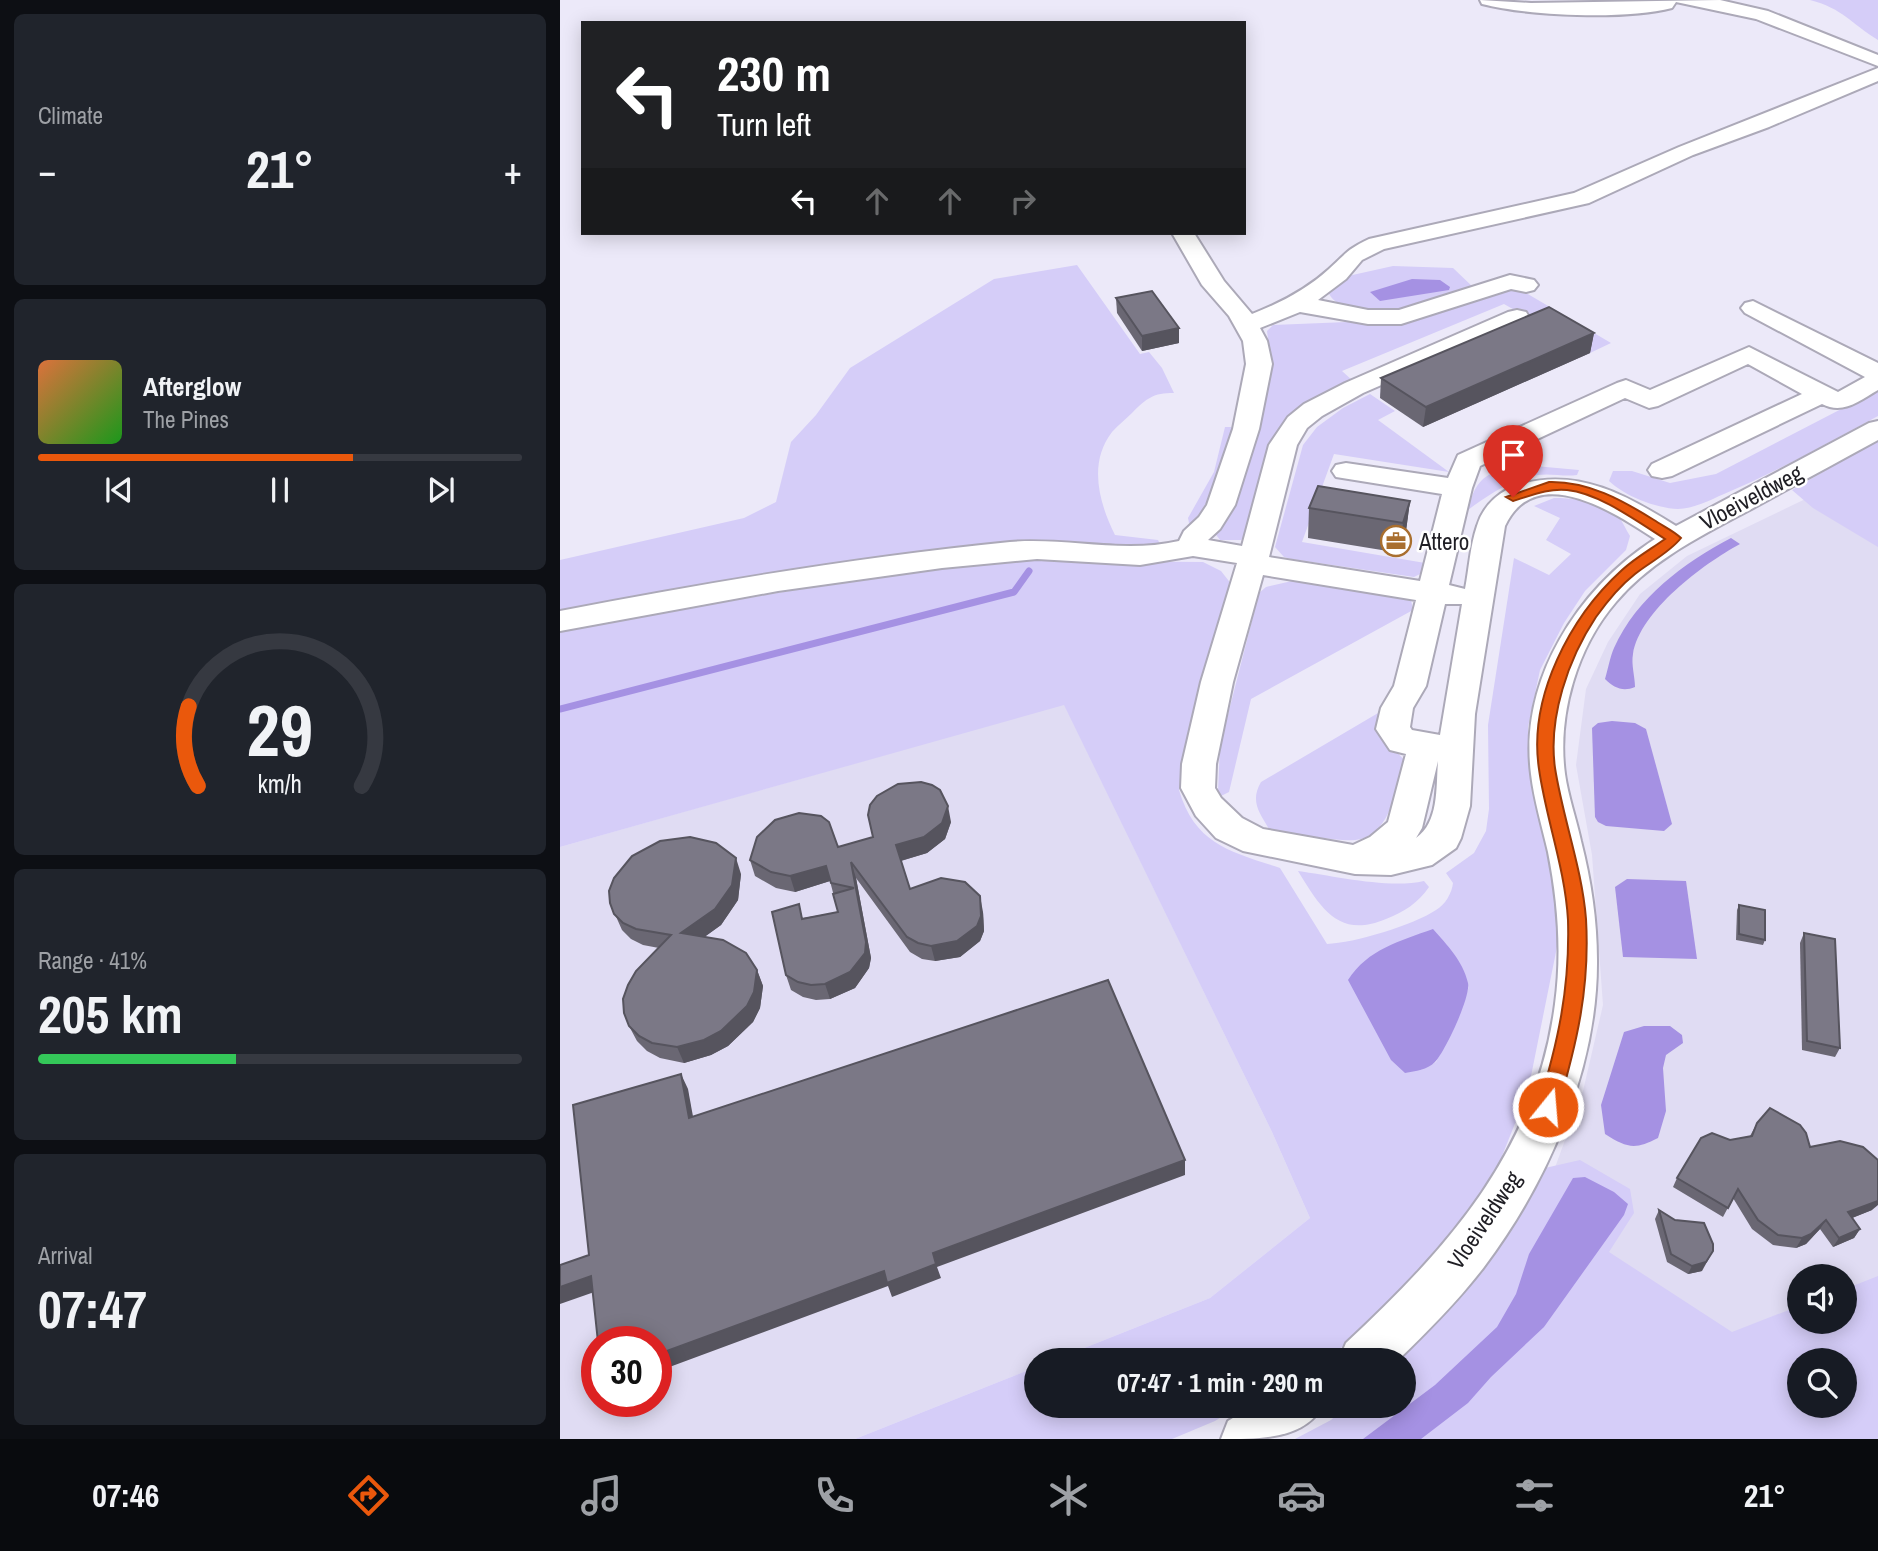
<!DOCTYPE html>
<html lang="en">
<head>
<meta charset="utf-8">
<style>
	:root { --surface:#171b24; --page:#20242c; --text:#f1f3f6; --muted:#9ea1a6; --line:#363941; --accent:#ea580c }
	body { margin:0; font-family:"Archivo Narrow",sans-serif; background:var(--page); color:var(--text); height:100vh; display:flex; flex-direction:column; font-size:26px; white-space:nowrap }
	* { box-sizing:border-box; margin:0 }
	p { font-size:23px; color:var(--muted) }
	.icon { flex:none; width:38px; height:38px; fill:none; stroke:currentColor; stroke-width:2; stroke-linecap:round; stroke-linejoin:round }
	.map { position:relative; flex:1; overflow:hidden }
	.side { display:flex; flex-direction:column; gap:14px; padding:14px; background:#0d0f14; width:560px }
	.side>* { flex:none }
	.banner { position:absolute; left:21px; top:21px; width:665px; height:214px; border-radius:0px; box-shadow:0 4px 18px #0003; background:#202124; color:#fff; overflow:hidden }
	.controls { position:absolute; left:1227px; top:1264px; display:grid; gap:14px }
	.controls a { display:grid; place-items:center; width:70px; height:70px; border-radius:50%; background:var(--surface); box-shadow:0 4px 18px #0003; font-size:35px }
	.speed { position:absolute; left:21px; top:1326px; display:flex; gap:14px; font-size:35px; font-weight:700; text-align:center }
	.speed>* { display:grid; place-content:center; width:91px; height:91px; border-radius:50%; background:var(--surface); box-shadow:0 4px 18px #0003; line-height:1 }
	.speed .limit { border:10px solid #d22; background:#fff; color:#111 }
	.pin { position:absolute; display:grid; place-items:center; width:60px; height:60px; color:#fff; margin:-72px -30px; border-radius:50% 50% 50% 0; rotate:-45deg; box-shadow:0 0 7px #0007 }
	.pin .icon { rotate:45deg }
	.me { position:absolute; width:77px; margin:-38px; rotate:17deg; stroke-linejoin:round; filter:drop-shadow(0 0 5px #0008) }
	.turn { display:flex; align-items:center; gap:24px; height:147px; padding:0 21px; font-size:32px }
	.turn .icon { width:91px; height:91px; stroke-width:2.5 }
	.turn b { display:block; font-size:49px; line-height:60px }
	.lanes { display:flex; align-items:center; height:66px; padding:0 21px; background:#0003; justify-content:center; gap:35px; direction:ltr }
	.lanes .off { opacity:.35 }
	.big { font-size:52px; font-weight:700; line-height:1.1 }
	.side .widget { flex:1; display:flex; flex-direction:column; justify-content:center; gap:10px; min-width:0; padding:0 24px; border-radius:10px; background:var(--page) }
	.side .dial { align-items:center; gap:0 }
	.dial svg { height:182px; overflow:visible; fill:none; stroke:var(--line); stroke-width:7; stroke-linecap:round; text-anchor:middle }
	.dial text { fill:var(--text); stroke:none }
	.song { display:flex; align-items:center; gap:21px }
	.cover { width:84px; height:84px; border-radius:10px; background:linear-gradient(135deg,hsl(20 70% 55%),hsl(120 70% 35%)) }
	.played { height:7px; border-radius:4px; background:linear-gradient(90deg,var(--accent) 65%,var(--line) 65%) }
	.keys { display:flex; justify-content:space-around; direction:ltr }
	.heat { display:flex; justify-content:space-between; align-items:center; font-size:38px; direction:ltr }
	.charge { height:10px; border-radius:5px; background:linear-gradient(90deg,#34c759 41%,var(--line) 0) }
	.trip { position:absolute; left:464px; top:1348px; width:392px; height:70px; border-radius:35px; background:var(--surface); box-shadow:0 4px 18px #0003; font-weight:700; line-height:70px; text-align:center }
	.tabs { display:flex; height:112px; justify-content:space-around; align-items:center; background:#090b0e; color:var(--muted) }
	.tabs .icon { width:49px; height:49px }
	.tabs .on { color:var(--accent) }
	.tabs b { font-size:32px; color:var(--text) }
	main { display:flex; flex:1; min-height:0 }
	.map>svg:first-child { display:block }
</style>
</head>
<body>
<main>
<section class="side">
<div class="widget"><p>Climate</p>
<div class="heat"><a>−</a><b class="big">21°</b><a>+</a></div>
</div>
<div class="widget">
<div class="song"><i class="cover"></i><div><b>Afterglow</b><p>The Pines</p></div></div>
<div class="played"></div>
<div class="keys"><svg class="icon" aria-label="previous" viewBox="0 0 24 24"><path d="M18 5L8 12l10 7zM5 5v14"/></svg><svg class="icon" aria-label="pause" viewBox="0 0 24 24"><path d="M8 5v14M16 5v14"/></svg><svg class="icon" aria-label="next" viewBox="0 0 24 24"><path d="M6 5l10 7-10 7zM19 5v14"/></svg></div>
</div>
<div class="widget dial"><svg viewBox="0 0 100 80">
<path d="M14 69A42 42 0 1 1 86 69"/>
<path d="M14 69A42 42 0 0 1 10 34" stroke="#ea580c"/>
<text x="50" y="56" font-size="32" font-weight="700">29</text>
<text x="50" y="72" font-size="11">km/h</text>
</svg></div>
<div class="widget"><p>Range · 41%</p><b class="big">205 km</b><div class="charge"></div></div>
<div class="widget"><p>Arrival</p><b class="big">07:47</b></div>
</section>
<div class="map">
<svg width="1318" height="1439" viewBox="0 0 1318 1439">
	<rect width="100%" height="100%" fill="#ece9f9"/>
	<g fill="#e0dcf3" fill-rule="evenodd">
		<path d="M 1318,464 L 1318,1439 L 791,1439 L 844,1405 L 993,1173 L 1023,1091 L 1043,1005 L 1032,855 L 1016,765 L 1026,689 L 1048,642 L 1080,594 L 1127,556 ZM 1239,1276 L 1284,1276 L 1284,1321 L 1239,1321 ZM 1239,1360 L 1284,1360 L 1284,1405 L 1239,1405 Z"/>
		<path d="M 504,704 L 712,1132 L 750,1218 L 650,1298 L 494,1360 L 476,1360 L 476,1367 L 295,1439 L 0,1439 L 0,847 ZM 37,1342 L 96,1342 L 96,1402 L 37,1402 Z"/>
	</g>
	<g fill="#d5cdf8" fill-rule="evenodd">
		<path d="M 1250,0 L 1318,0 L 1318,40 C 1290,23 1284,9 1250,0 Z"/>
		<path d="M 517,265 L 580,354 L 589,352 L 602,368 L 614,393 C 593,393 587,398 572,413 C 566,419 558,425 552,432 C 528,463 539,503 555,535 L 598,540 L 601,546 L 598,550 L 502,542 L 0,615 L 0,560 L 184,518 L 216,502 L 231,442 L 256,415 L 290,368 L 434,279 Z"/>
		<path d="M 833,266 L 893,268 L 915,289 C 894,295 844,313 825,313 C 808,314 773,309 768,291 L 788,276 Z"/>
		<polygon points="952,288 961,290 1051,343 1030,353 944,304 782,371 793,381 758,396 733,414 689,533 681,540 660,540 654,532 662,526 672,506 711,363 707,331 713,325 812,321"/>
		<path d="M 1318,390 L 1318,416 C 1267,443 1217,472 1164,494 C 1150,500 1133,509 1118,509 C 1095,508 1065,496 1049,481 L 1053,471 L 1072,471 L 1110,483 L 1156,474 Z"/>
		<polygon points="810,394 835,411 818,420 889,472 774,454 742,542 865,563 860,574 854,577 731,559 724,557 715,547 743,445 757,427 783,408"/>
		<polygon points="665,427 671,427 673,430 653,493 633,523 629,523 628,518 654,472"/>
		<polygon points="1318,440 1318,547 1253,508 1232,490"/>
		<path d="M 963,465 L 1019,470 L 1017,475 C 1004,477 991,473 978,475 C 951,479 929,495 908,510 C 916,475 930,471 963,465 Z"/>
		<path d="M 994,498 C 1013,498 1045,501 1058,516 C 1063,522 1066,530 1070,536 L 1066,550 L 1025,591 L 1004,623 L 980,670 L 968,727 L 971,769 L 1002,922 L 968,1091 L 930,1186 L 809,1332 L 759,1360 L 494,1360 L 650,1298 L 750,1218 L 712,1132 L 504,705 L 0,847 L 0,629 L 248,588 L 468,557 L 514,561 L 643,562 L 661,571 L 672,585 L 619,790 C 635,845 672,852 720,868 L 767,944 C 794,943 854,925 876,910 C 885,905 892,893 893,883 L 886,873 L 914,853 L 926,831 L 929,809 L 928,725 L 954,558 L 989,575 L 1011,554 L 986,540 L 1000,518 L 974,506 ZM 909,986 L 898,1019 L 876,1062 L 861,1070 Z"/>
		<polygon points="732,581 846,598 851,600 853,610 691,699 669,792 661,796 658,792 660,746 699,593 706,587"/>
		<path d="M 830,706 L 833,748 L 846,762 C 837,787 830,832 801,839 C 789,842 775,839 763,838 C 744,836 726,835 709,829 C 699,812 690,801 701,782 Z"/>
		<path d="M 738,871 C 774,876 829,889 864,881 L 869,887 C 858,903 844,912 826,919 C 778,939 761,908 738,871 Z"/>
		<path d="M 1020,1160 L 1070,1189 L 1074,1213 L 1049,1252 L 1172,1332 L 1239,1306 L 1239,1321 L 1284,1321 L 1285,1289 L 1318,1276 L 1318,1439 L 735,1439 L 771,1420 L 787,1405 L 844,1405 L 844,1360 L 835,1360 L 867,1330 L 958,1218 L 985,1168 ZM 1239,1360 L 1284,1360 L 1284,1405 L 1239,1405 Z"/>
		<polygon points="476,1367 476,1405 681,1405 655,1421 612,1439 295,1439"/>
	</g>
	<g fill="#a591e3">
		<polygon points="852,279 880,280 890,287 889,290 820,301 810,292"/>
		<path d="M 1171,538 L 1180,544 C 1143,564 1080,611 1073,654 C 1071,664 1075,677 1075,687 C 1063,692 1054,688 1045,679 C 1048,669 1050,657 1054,648 C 1077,597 1124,563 1171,538 Z"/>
		<polygon points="1052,721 1075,723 1086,729 1112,824 1104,831 1046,826 1038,822 1035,817 1032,728 1038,723"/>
		<polygon points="1067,879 1126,881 1137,959 1063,957 1055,887"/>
		<path d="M 873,929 C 887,945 903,961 908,983 C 911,996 885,1052 875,1062 C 867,1070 856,1071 845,1073 L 831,1060 L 788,980 C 808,949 840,941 873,929 Z"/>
		<path d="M 1084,1026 L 1110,1026 L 1122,1035 L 1123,1043 L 1106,1055 L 1103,1068 L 1106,1111 L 1098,1138 C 1075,1150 1067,1148 1045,1134 L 1041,1105 L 1064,1032 Z"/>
		<polygon points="1025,1177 1054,1192 1068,1204 1064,1215 984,1327 931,1377 908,1403 861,1439 803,1439 875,1385 937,1327 956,1294 969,1254 1013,1178"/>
	</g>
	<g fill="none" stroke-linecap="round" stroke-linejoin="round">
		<polyline stroke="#a591e3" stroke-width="7" points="0,709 454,592 469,571"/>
		<g stroke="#aca9b8" stroke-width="4">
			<g id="minor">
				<path d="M 920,0 L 971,3 L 1160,0 L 1208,11 L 1318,55 L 1318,66 L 1196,19 L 1116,2 L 1112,8 C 1065,20 970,16 922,4 Z"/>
				<path d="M 1318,68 L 1318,81 L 1209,127 L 1133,155 L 1029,203 L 824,249 L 802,260 L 786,279 L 758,300 L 808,310 L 839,310 L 950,275 L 974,280 L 978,285 L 974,290 L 966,292 L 951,289 L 841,324 L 808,324 L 740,312 L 700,328 L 707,341 L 712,364 L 699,429 L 675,505 L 660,529 L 648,540 L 682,546 L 709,445 L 728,417 L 744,404 L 785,383 L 948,312 L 957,310 L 966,312 L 969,317 L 966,322 L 803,393 L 762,416 L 747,428 L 737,445 L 709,557 L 860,581 L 882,494 L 776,477 L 772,471 L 776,465 L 786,463 L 888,478 L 898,455 L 1057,383 L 1066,380 L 1090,390 L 1189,347 L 1278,392 L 1305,377 L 1185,313 L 1181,308 L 1185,303 L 1193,301 L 1318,363 L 1318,390 C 1299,401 1283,415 1262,404 L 1112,476 L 1102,478 L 1092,476 L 1088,470 L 1092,464 L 1242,394 L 1188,364 L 1098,406 L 1089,408 L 1065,398 L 920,466 L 912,488 L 889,585 L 905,589 C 909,569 910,546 917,526 C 923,505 941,489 962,484 C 1019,468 1068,496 1116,526 L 1309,423 L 1318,421 L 1318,440 C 1278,462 1237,484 1197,506 C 1147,533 1093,558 1056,602 C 1017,647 997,715 1005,774 C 1008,796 1016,818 1021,841 C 1031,880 1037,920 1037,960 C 1038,1068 988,1182 924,1267 C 898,1301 868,1331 838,1360 L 779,1360 L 786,1343 C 889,1247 976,1150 995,1004 C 1002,953 998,902 988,852 C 982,826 974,800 971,774 C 959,679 1018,589 1095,539 C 1055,513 976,460 945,526 L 915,714 L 910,806 L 901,838 L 896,848 L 872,865 L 831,875 L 795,874 L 683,851 L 656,838 L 636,816 L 621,788 L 622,764 L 641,682 L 677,563 L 633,556 L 580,565 L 477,559 L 382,568 L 218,591 L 0,631 L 0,611 C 150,582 299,557 450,542 C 506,537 563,554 619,541 L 624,531 L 639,517 L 647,505 L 673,429 L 686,364 L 683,341 L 669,316 L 642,285 L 612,233 L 634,233 L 664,281 L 692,314 C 720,303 746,290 769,269 C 787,253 786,250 809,239 L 1014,193 L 1119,147 ZM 703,575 L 856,600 L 834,686 L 821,708 L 816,729 L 830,750 L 846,754 L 828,822 L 810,837 L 793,845 L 703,829 L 682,818 L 661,798 L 655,788 L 656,764 L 673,682 ZM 885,604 L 902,604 L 880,735 L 852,730 L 850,727 L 853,708 L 866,686 ZM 878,761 C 876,788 879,822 856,838 L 862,828 Z"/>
				<path d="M 694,1405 L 763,1405 C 745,1439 702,1439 661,1439 L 668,1421 Z"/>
			</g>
		</g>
		<use href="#minor" fill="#fff" fill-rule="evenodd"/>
	</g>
	<g fill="#6a6773">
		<polygon points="556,298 619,328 619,343 582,351 557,313"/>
		<polygon points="1034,333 1030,353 863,427 820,398 821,378"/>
		<polygon points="850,501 846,531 840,553 748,538 749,508"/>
		<polygon points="391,822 385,839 367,853 341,861 350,889 423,912 424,931 420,941 400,957 375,961 362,959 350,952 296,878 311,958 309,968 295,988 270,999 256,1000 243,997 231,990 226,975 243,918 278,912 270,881 235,892 216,888 195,876 190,860 278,847"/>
		<polygon points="181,874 178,900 161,925 144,937 197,970 203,986 200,1008 193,1022 168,1046 151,1055 124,1063 100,1058 87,1051 77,1041 69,1026 99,948 83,945 71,939 62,930 50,903"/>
		<polygon points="1179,905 1205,940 1203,945 1176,940 1177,910"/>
		<polygon points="1244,933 1280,1048 1275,1057 1242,1050 1240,943"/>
		<polygon points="1197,1123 1250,1147 1312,1210 1292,1218 1300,1229 1294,1238 1273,1247 1260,1229 1246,1244 1236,1248 1213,1245 1192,1229 1173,1198 1163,1217 1113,1187 1117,1178 1170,1140 1190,1136"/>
		<polygon points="1099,1210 1142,1271 1128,1274 1107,1262 1095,1219"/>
	</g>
	<g fill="#56545e">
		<polygon points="619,328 619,343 582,351 582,336"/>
		<polygon points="1034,333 1030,353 863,427 866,407"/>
		<polygon points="850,501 846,531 840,553 843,523"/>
		<polygon points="388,806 391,822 385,839 367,853 340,861 336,845"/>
		<polygon points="176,858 181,874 178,900 161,925 128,949 121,933"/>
		<polygon points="291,862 296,878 311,958 309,968 295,988 270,999 265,984 305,953"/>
		<polygon points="266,866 270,881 235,892 230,876"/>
		<polygon points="420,896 423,912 424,931 420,941 400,957 375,961 371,946"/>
		<polygon points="197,970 203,986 200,1008 193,1022 168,1046 151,1055 124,1063 117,1047"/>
		<polygon points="121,1074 128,1089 136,1133 129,1118"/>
		<polygon points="625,1160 625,1175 377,1267 381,1278 332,1297 328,1286 96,1372 96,1355"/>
		<polygon points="1318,1201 1318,1205 1312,1210 1282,1222 1288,1212"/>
		<polygon points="1266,1220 1260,1229 1246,1244 1236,1248 1242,1238"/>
		<polygon points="1300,1229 1294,1238 1273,1247 1279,1238"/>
		<polygon points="1153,1251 1142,1271 1128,1274 1132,1266"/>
		<polygon points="31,1276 40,1290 0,1304 0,1287"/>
	</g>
	<g fill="#7b7886" stroke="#56545e" stroke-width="2">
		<polygon points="592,291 619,328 582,336 556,298"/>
		<polygon points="989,307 1034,333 866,407 821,378"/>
		<polygon points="758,486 850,501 843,523 749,508"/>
		<polygon points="361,782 372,785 380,790 388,806 382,823 364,837 336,845 350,889 381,878 405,882 420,896 421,916 417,926 397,941 371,946 358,943 347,937 291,862 306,942 305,953 290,972 265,984 251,985 238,982 226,975 212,912 239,904 242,919 278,912 273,894 294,888 271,883 266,866 230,876 211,872 190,860 197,837 215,820 239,813 261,816 269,822 278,847 313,837 308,815 310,805 317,796 338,784"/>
		<polygon points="130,837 156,843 176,858 172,885 155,909 121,933 163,940 186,953 197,970 194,992 187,1006 161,1031 144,1040 117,1047 92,1043 79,1036 69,1026 64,1013 63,999 68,985 76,971 111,935 76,929 63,923 54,914 50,903 49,891 54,878 72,856 100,841"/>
		<polygon points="1179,905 1205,910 1205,940 1179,934"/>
		<polygon points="1244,933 1275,939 1280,1048 1247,1041"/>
		<polygon points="548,980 625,1160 373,1253 376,1264 327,1283 324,1271 96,1355 96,1342 38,1342 31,1276 0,1287 0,1265 29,1255 13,1105 121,1074 129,1118"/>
		<polygon points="1210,1108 1240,1125 1246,1133 1250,1147 1280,1141 1303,1147 1318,1160 1318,1201 1288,1212 1300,1229 1279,1238 1266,1220 1251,1234 1242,1238 1218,1235 1198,1220 1178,1189 1168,1208 1117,1178 1141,1138 1152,1133 1170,1140 1192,1136 1197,1123"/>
		<polygon points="1099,1210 1115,1220 1144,1223 1153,1244 1153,1251 1146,1262 1132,1266 1111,1254"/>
	</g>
	<path fill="#ea580c" stroke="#983908" stroke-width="2" d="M 989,482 C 1028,481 1062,500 1094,520 C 1103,526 1114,531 1121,538 C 1109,553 1090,562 1075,574 C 1061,585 1046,603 1036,617 C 1008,659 988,718 995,768 C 1003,819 1022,868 1026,919 C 1030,987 1017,1043 998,1107 L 995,1114 L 988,1116 L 981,1114 L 978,1107 C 998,1043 1010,988 1008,920 C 1005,868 986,819 979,769 C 968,697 1010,617 1062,570 C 1075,558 1091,549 1105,539 C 1078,522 1039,493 1007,490 C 988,488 970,496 953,501 L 946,497 Z"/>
	<defs>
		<g id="office-ring" transform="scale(1.575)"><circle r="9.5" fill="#fff" stroke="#a96f2f" stroke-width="1.5"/><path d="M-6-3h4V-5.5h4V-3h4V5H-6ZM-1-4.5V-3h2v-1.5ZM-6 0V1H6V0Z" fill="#a96f2f"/></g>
	</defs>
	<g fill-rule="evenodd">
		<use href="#office-ring" x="836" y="541"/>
	</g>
	<g text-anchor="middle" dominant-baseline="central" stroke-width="5" stroke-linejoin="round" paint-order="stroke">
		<g font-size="23" fill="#1f1e24" stroke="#fff">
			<text transform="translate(1191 497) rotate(-28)">Vloeiveldweg</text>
			<text transform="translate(924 1220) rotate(-56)">Vloeiveldweg</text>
		</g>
		<g font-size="23" fill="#1f1e24" stroke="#fff" text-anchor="start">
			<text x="859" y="541">Attero</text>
		</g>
	</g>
</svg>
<div class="controls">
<a><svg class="icon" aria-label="sound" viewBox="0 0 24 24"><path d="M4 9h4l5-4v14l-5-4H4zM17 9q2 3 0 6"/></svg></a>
<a><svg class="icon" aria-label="search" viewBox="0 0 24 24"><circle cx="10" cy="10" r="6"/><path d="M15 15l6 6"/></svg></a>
</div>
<div class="speed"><div class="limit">30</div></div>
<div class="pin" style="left:953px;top:497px;background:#d93025"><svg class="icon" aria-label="arrive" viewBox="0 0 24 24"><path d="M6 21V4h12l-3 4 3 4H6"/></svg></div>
<svg class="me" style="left:988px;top:1107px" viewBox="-20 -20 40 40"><circle r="17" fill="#ea580c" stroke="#fff" stroke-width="3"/><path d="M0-11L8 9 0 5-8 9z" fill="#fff"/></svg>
<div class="trip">07:47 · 1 min · 290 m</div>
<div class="banner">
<div class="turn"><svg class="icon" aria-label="left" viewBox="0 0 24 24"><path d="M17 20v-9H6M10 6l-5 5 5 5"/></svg><div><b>230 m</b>Turn left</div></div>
<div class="lanes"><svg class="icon" aria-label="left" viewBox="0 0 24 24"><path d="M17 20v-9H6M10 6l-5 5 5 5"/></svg><svg class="icon off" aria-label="ahead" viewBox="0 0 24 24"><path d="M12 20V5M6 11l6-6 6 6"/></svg><svg class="icon off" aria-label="ahead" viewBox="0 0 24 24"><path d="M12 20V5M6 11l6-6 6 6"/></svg><svg class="icon off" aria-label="right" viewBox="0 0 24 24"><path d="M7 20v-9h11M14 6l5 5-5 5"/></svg></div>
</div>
</div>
</main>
<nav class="tabs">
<b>07:46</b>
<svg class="icon on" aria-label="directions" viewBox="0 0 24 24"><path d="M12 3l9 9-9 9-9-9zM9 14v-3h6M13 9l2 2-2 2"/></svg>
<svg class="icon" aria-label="music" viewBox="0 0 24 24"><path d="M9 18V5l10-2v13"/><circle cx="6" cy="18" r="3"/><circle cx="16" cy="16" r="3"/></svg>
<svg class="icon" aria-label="phone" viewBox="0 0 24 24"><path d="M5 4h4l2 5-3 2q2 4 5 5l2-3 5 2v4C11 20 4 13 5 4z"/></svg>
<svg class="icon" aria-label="climate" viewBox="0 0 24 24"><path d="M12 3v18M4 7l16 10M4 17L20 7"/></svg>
<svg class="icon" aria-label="car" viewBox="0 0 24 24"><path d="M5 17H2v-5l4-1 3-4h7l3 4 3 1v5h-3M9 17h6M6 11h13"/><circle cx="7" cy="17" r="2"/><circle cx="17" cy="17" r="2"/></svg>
<svg class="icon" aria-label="filters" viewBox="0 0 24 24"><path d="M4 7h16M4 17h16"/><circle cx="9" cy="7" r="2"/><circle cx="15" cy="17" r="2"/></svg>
<b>21°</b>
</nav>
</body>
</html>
